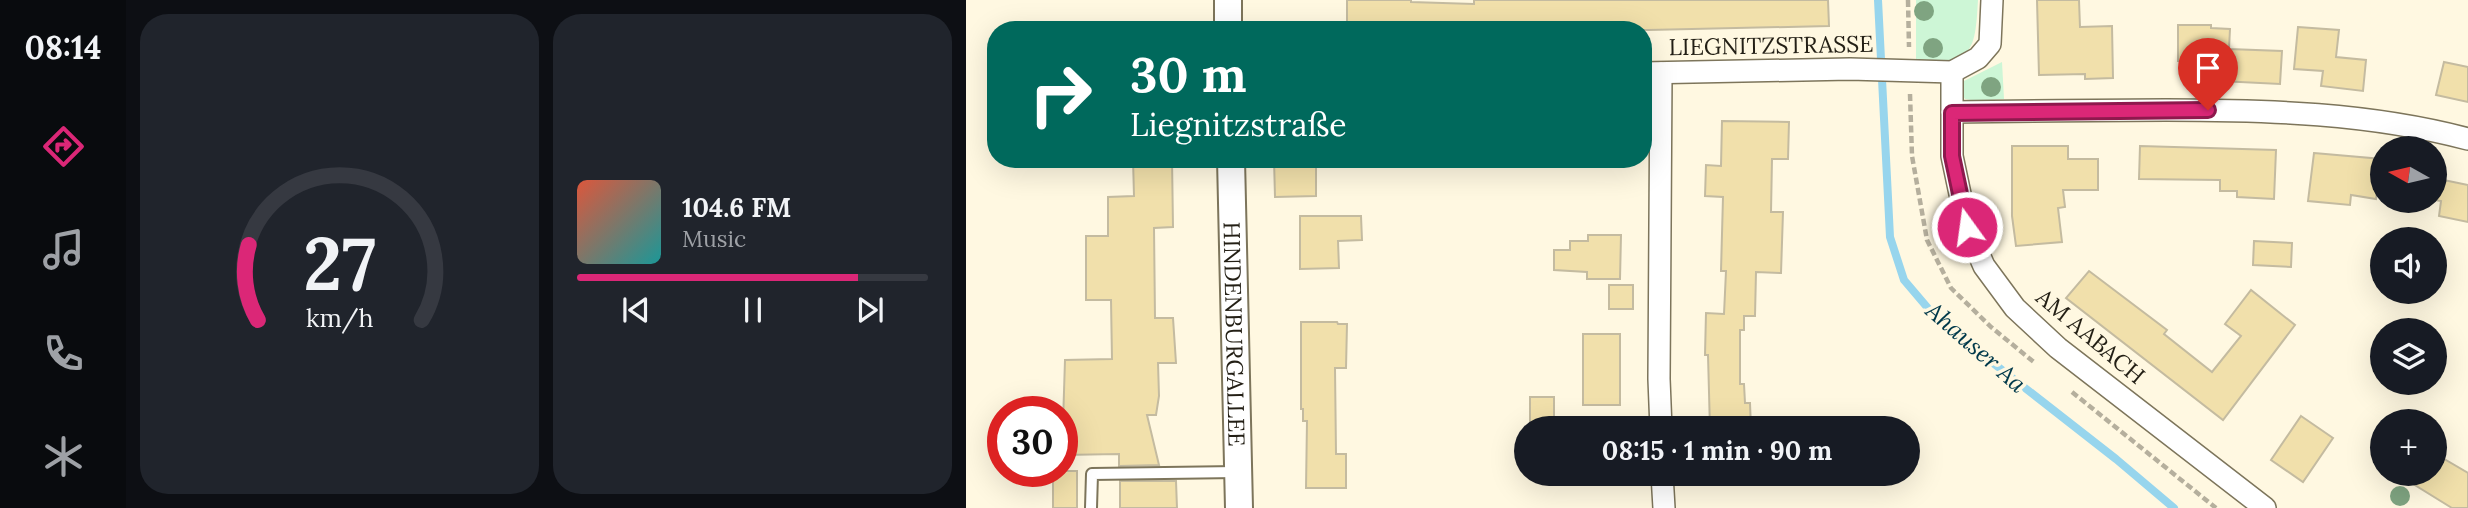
<!DOCTYPE html>
<html lang="en">
<head>
<meta charset="utf-8">
<style>
	:root { --surface:#171b24; --page:#20242c; --text:#f1f3f6; --muted:#9ea1a6; --line:#363941; --accent:#db2777 }
	body { margin:0; font-family:Lora,serif; background:var(--page); color:var(--text); height:100vh; display:flex; flex-direction:column; font-size:26px; white-space:nowrap }
	* { box-sizing:border-box; margin:0 }
	p { font-size:23px; color:var(--muted) }
	.icon { flex:none; width:38px; height:38px; fill:none; stroke:currentColor; stroke-width:2; stroke-linecap:round; stroke-linejoin:round }
	.map { position:relative; flex:1; overflow:hidden }
	.panel { display:flex; flex-direction:column; gap:14px; padding:14px; background:#0d0f14; width:840px }
	.panel>* { flex:none }
	.banner { position:absolute; left:21px; top:21px; width:665px; height:147px; border-radius:28px; box-shadow:0 7px 28px #0002; background:#00695c; color:#fff; overflow:hidden }
	.needle { width:46px; rotate:278deg }
	.controls { position:absolute; left:1404px; top:136px; display:grid; gap:14px }
	.controls a { display:grid; place-items:center; width:77px; height:77px; border-radius:50%; background:var(--surface); box-shadow:0 7px 28px #0002; font-size:35px }
	.speed { position:absolute; left:21px; top:396px; display:flex; gap:14px; font-size:35px; font-weight:700; text-align:center }
	.speed>* { display:grid; place-content:center; width:91px; height:91px; border-radius:50%; background:var(--surface); box-shadow:0 7px 28px #0002; line-height:1 }
	.speed .limit { border:10px solid #d22; background:#fff; color:#111 }
	.pin { position:absolute; display:grid; place-items:center; width:60px; height:60px; color:#fff; margin:-72px -30px; border-radius:50% 50% 50% 0; rotate:-45deg; box-shadow:0 0 7px #0007 }
	.pin .icon { rotate:45deg }
	.me { position:absolute; width:77px; margin:-38px; rotate:346deg; stroke-linejoin:round; filter:drop-shadow(0 0 5px #0008) }
	.turn { display:flex; align-items:center; gap:24px; height:147px; padding:0 28px; font-size:32px }
	.turn .icon { width:91px; height:91px; stroke-width:2.5 }
	.turn b { display:block; font-size:49px; line-height:60px }
	.panel .tile { flex:1; display:flex; flex-direction:column; justify-content:center; gap:10px; min-width:0; padding:0 24px; border-radius:28px; background:var(--page) }
	.panel .dial { align-items:center; gap:0 }
	.dial svg { height:182px; overflow:visible; fill:none; stroke:var(--line); stroke-width:7; stroke-linecap:round; text-anchor:middle }
	.dial text { fill:var(--text); stroke:none }
	.song { display:flex; align-items:center; gap:21px }
	.cover { width:84px; height:84px; border-radius:10px; background:linear-gradient(135deg,hsl(10 70% 55%),hsl(180 70% 35%)) }
	.played { height:7px; border-radius:4px; background:linear-gradient(90deg,var(--accent) 80%,var(--line) 80%) }
	.keys { display:flex; justify-content:space-around; direction:ltr }
	.panel .tiles { flex:1; display:grid; gap:14px; grid-template-columns:repeat(2,1fr) }
	.trip { position:absolute; left:548px; top:416px; width:406px; height:70px; border-radius:35px; background:var(--surface); box-shadow:0 7px 28px #0002; font-weight:700; line-height:70px; text-align:center }
	main { display:flex; flex:1; min-height:0 }
	.menu { display:flex; flex-direction:column; width:126px; justify-content:space-around; align-items:center; background:#090b0e; color:var(--muted) }
	.menu .icon { width:49px; height:49px }
	.menu .on { color:var(--accent) }
	.menu b { font-size:32px; color:var(--text) }
	.map>svg:first-child { display:block }
</style>
</head>
<body>
<main>
<nav class="menu">
<b>08:14</b>
<svg class="icon on" aria-label="directions" viewBox="0 0 24 24"><path d="M12 3l9 9-9 9-9-9zM9 14v-3h6M13 9l2 2-2 2"/></svg>
<svg class="icon" aria-label="music" viewBox="0 0 24 24"><path d="M9 18V5l10-2v13"/><circle cx="6" cy="18" r="3"/><circle cx="16" cy="16" r="3"/></svg>
<svg class="icon" aria-label="phone" viewBox="0 0 24 24"><path d="M5 4h4l2 5-3 2q2 4 5 5l2-3 5 2v4C11 20 4 13 5 4z"/></svg>
<svg class="icon" aria-label="climate" viewBox="0 0 24 24"><path d="M12 3v18M4 7l16 10M4 17L20 7"/></svg>
</nav>
<section class="panel">
<div class="tiles">
<div class="tile dial"><svg viewBox="0 0 100 80">
<path d="M14 69A42 42 0 1 1 86 69"/>
<path d="M14 69A42 42 0 0 1 10 36" stroke="#db2777"/>
<text x="50" y="56" font-size="32" font-weight="700">27</text>
<text x="50" y="72" font-size="11">km/h</text>
</svg></div>
<div class="tile">
<div class="song"><i class="cover"></i><div><b>104.6 FM</b><p>Music</p></div></div>
<div class="played"></div>
<div class="keys"><svg class="icon" aria-label="previous" viewBox="0 0 24 24"><path d="M18 5L8 12l10 7zM5 5v14"/></svg><svg class="icon" aria-label="pause" viewBox="0 0 24 24"><path d="M8 5v14M16 5v14"/></svg><svg class="icon" aria-label="next" viewBox="0 0 24 24"><path d="M6 5l10 7-10 7zM19 5v14"/></svg></div>
</div>
</div>
</section>
<div class="map">
<svg width="1502" height="508" viewBox="0 0 1502 508">
	<rect width="100%" height="100%" fill="#fff8e1"/>
	<g fill="#cdf6d6">
		<path d="M 950,0 L 1012,0 C 1009,55 1006,61 950,64 Z"/>
		<polygon points="1036,62 1038,99 1011,101 999,99 995,92 996,82"/>
	</g>
	<g fill="none" stroke-linecap="round" stroke-linejoin="round">
		<polyline stroke="#97d5ed" stroke-width="8" points="912,0 924,237 938,280 972,320 1150,459 1208,508"/>
	</g>
	<g fill="#f1e0ab" stroke="#c4bba0" stroke-width="2">
		<polygon points="381,0 445,0 445,2 508,4 508,0 862,0 863,26 682,30 491,30 491,28 445,27 445,30 381,30"/>
		<polygon points="1071,0 1113,0 1114,27 1146,26 1147,78 1119,79 1119,74 1073,75"/>
		<polygon points="1212,25 1245,25 1245,28 1264,29 1263,49 1316,51 1314,84 1234,80 1235,61 1212,61"/>
		<polygon points="1332,27 1373,30 1370,57 1400,60 1397,91 1355,86 1357,71 1328,69"/>
		<polygon points="1478,62 1502,67 1502,102 1470,95"/>
		<polygon points="756,121 823,122 822,159 806,159 805,212 817,212 815,273 790,272 789,316 778,316 778,330 774,330 774,384 778,384 779,403 784,403 785,429 744,429 742,355 739,355 740,313 758,314 760,271 755,271 757,197 739,196 740,165 755,166"/>
		<polygon points="1046,146 1102,146 1102,159 1132,159 1132,190 1097,190 1099,207 1092,208 1096,242 1050,246 1046,216"/>
		<polygon points="1174,146 1310,150 1308,199 1271,197 1271,191 1254,191 1254,180 1173,179"/>
		<polygon points="1348,153 1416,159 1416,192 1411,191 1410,199 1385,195 1384,205 1342,201"/>
		<polygon points="167,159 206,159 207,227 188,228 189,318 207,318 210,363 192,363 193,396 190,415 181,415 193,465 153,466 153,454 96,455 99,360 146,359 145,300 120,300 120,236 142,236 142,197 168,196"/>
		<polygon points="308,159 350,159 350,196 309,197"/>
		<polygon points="1468,178 1502,185 1502,222 1473,216 1475,201 1468,200"/>
		<polygon points="334,216 395,216 396,240 372,241 373,268 334,269"/>
		<polygon points="622,235 655,235 654,279 621,279 621,272 588,270 588,250 604,250 604,241 622,241"/>
		<polygon points="1288,241 1326,243 1325,267 1287,265"/>
		<polygon points="1123,271 1201,330 1198,334 1246,372 1275,336 1259,324 1285,290 1329,325 1257,420 1100,298"/>
		<rect x="643" y="285" width="24" height="24"/>
		<polygon points="335,322 371,322 372,324 381,324 380,368 369,368 370,454 380,454 380,488 340,488 341,421 337,421 337,409 335,409"/>
		<rect x="617" y="334" width="37" height="71"/>
		<rect x="564" y="397" width="24" height="32"/>
		<polygon points="1335,416 1367,438 1337,482 1305,460"/>
		<polygon points="1468,453 1502,473 1502,508 1486,508 1431,474 1468,474"/>
		<rect x="87" y="471" width="24" height="37"/>
		<polygon points="154,481 210,481 211,508 154,508"/>
	</g>
	<g fill="none" stroke-linecap="round" stroke-linejoin="round">
		<g stroke="#7d755b" stroke-width="14">
			<polyline id="service" points="125,508 126,474 271,472"/>
		</g>
		<g stroke="#7d755b" stroke-width="24">
			<g id="minor">
				<polyline points="986,72 986,156 1001,227 1018,266 1049,308 1092,348 1299,508"/>
				<polyline points="677,73 884,69 986,72 1012,58 1024,44 1026,0"/>
				<path d="M 986,112 C 1057,111 1129,110 1200,110 C 1301,110 1404,113 1502,139"/>
				<polyline points="695,429 693,379 695,73"/>
				<polyline points="696,474 698,508"/>
			</g>
		</g>
		<g stroke="#7d755b" stroke-width="30">
			<g id="tertiary">
				<polyline points="262,0 262,30"/>
				<path id="s1" d="M 265,159 L 273,508"/>
			</g>
		</g>
		<g stroke="#b5af9d" stroke-width="4.5" stroke-dasharray="7 3.5" stroke-linecap="butt">
			<polyline points="942,0 943,47"/>
			<polyline points="944,94 946,156 961,240 985,288 1025,327 1069,363"/>
			<polyline points="1106,392 1250,508"/>
		</g>
		<use href="#service" stroke="#fff" stroke-width="10"/>
		<use href="#minor" stroke="#fff" stroke-width="21"/>
		<use href="#tertiary" stroke="#fff" stroke-width="26"/>
	</g>
	<g fill="#7fa481">
		<circle cx="958" cy="11" r="10"/>
		<circle cx="967" cy="48" r="10"/>
		<circle cx="1025" cy="87" r="10"/>
		<circle cx="1434" cy="496" r="10"/>
	</g>
	<g fill="none" stroke-linecap="round" stroke-linejoin="round">
		<g stroke="#8e194d" stroke-width="18">
			<polyline id="route" points="1001,227 986,156 986,113 1242,110"/>
		</g>
		<use href="#route" stroke="#db2777" stroke-width="12"/>
	</g>
	<g text-anchor="middle" dominant-baseline="central" stroke-width="7" stroke-linejoin="round" paint-order="stroke">
		<g font-size="23" fill="#231f15" stroke="#fff8e1">
			<text transform="translate(805 45) rotate(-1)">LIEGNITZSTRASSE</text>
			<text stroke="none"><textPath href="#s1" startOffset="175">HINDENBURGALLEE</textPath></text>
			<text transform="translate(1125 336) rotate(40)">AM AABACH</text>
		</g>
		<g font-size="24" font-style="italic" fill="#00394a" stroke="#fff8e1">
			<text transform="translate(1010 347) rotate(41)">Ahauser Aa</text>
		</g>
	</g>
</svg>
<div class="controls">
<a><svg class="needle" viewBox="-14 -14 28 28"><path d="M0-13l5 13h-10z" fill="#e53935"/><path d="M0 13l5-13h-10z" fill="#9ea1a6"/></svg></a>
<a><svg class="icon" aria-label="sound" viewBox="0 0 24 24"><path d="M4 9h4l5-4v14l-5-4H4zM17 9q2 3 0 6"/></svg></a>
<a><svg class="icon" aria-label="layers" viewBox="0 0 24 24"><path d="M12 4l9 5-9 5-9-5zM3 14l9 5 9-5"/></svg></a>
<a>+</a>
</div>
<div class="speed"><div class="limit">30</div></div>
<div class="pin" style="left:1242px;top:110px;background:#d93025"><svg class="icon" aria-label="arrive" viewBox="0 0 24 24"><path d="M6 21V4h12l-3 4 3 4H6"/></svg></div>
<svg class="me" style="left:1001px;top:227px" viewBox="-20 -20 40 40"><circle r="17" fill="#db2777" stroke="#fff" stroke-width="3"/><path d="M0-11L8 9 0 5-8 9z" fill="#fff"/></svg>
<div class="trip">08:15 · 1 min · 90 m</div>
<div class="banner">
<div class="turn"><svg class="icon" aria-label="right" viewBox="0 0 24 24"><path d="M7 20v-9h11M14 6l5 5-5 5"/></svg><div><b>30 m</b>Liegnitzstraße</div></div>
</div>
</div>
</main>
</body>
</html>
